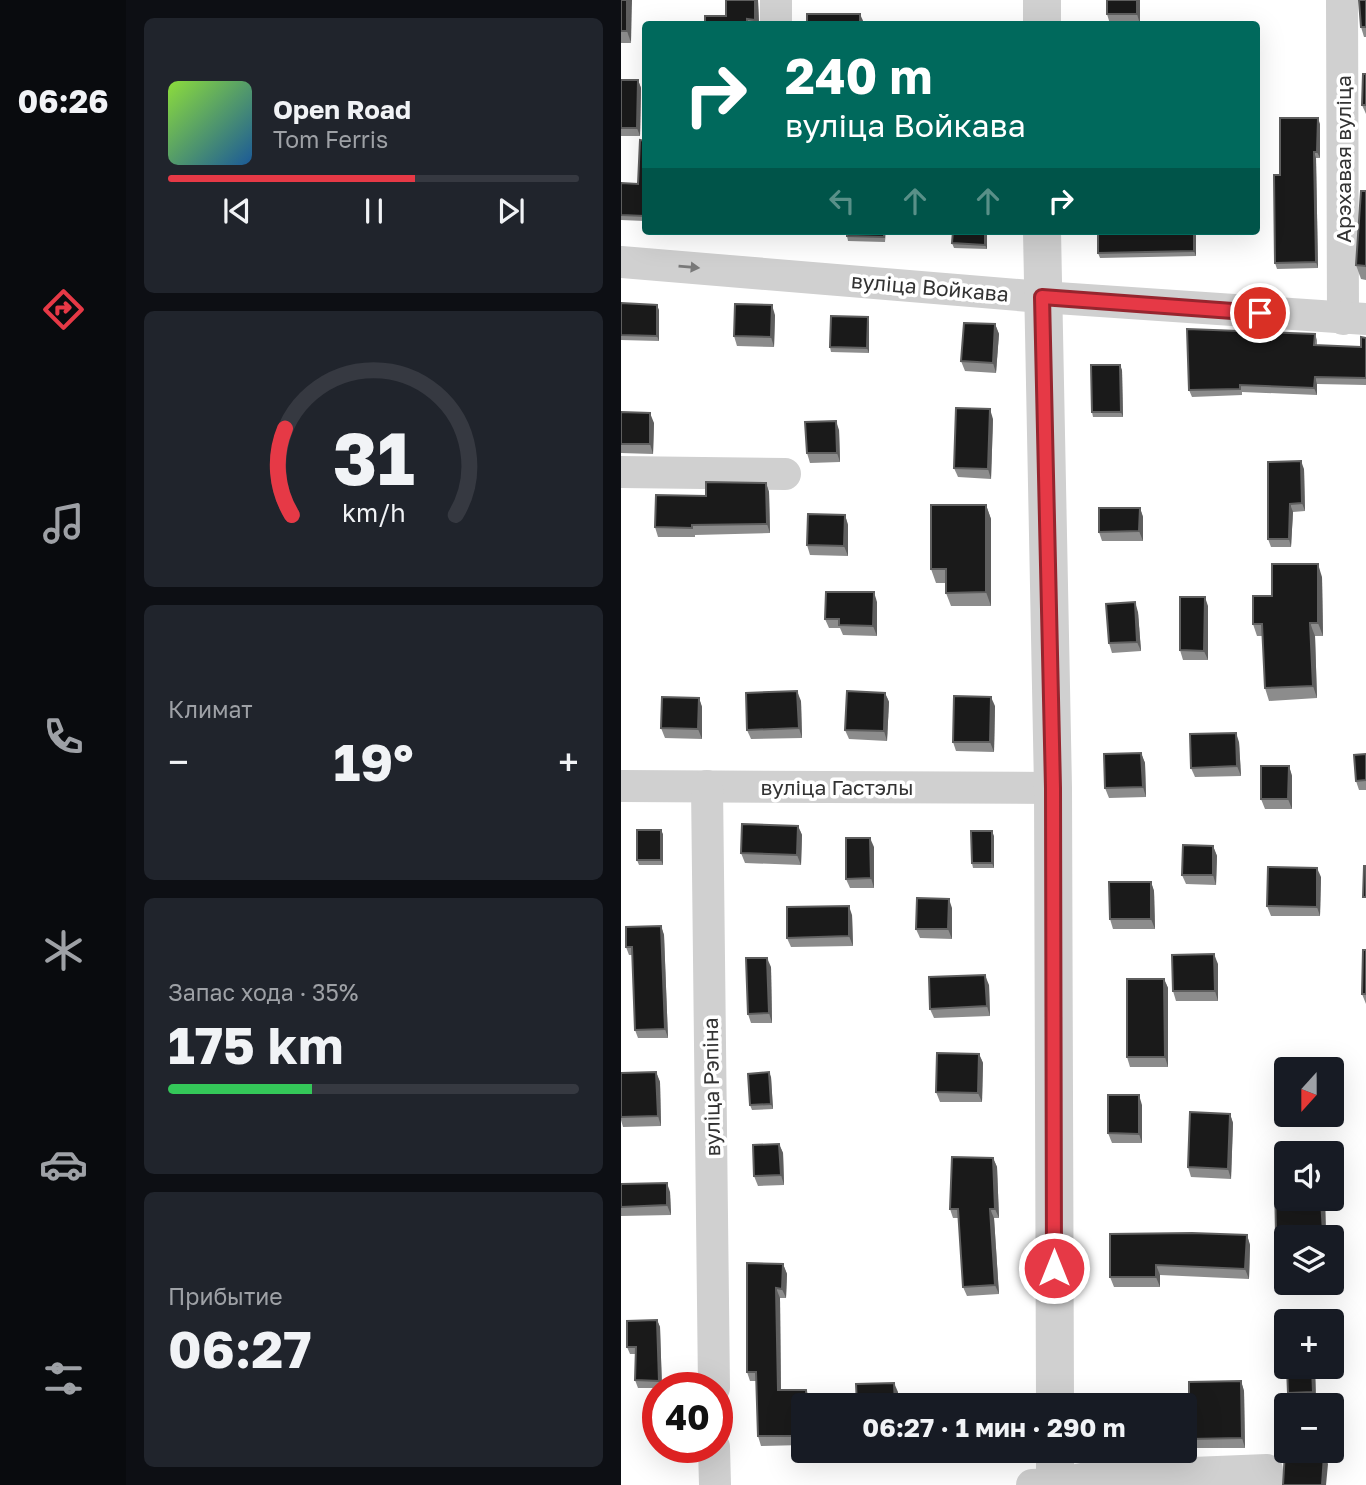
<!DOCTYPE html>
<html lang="ru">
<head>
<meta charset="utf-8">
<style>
	:root { --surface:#171b24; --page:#20242c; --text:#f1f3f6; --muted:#9ea1a6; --line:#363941; --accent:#e63946 }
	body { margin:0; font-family:"Golos Text",sans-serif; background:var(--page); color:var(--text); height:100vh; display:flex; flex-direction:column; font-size:26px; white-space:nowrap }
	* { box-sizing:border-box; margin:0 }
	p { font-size:23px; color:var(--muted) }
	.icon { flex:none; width:38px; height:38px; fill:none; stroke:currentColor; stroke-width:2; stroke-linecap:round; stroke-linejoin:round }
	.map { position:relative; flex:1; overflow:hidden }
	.side { display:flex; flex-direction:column; gap:18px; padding:18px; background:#0d0f14; width:495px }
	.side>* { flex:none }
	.banner { position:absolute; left:21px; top:21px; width:618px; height:214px; border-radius:7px; box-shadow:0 7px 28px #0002; background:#00695c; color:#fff; overflow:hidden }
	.needle { width:46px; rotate:201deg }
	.tools { position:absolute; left:653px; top:1057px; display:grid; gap:14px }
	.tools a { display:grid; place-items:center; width:70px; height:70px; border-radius:7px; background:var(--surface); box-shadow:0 7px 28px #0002; font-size:35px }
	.speed { position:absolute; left:21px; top:1372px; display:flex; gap:14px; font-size:35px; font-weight:700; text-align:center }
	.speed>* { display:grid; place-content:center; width:91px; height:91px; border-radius:50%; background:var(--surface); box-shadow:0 7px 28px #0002; line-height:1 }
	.speed .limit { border:10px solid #d22; background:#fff; color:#111 }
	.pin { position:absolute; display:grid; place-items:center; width:60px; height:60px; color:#fff; margin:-30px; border:4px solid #fff; border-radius:50%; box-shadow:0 2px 7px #0007 }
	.me { position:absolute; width:77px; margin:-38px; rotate:0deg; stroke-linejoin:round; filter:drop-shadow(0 0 5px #0008) }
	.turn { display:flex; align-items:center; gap:24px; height:147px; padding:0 28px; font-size:32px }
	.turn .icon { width:91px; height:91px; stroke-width:2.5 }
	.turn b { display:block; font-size:49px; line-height:60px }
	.lanes { display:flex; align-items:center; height:66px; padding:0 28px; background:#0003; justify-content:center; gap:35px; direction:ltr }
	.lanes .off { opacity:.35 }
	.big { font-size:52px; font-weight:700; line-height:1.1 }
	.side .tile { flex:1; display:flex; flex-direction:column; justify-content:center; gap:10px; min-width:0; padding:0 24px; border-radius:10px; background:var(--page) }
	.side .dial { align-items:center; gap:0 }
	.dial svg { height:182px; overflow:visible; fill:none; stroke:var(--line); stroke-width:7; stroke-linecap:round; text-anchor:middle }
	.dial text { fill:var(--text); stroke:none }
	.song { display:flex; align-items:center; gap:21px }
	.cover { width:84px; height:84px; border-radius:10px; background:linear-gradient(135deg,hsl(90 70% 55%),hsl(210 70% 35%)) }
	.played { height:7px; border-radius:4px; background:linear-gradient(90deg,var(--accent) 60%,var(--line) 60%) }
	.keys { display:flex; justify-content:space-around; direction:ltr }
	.heat { display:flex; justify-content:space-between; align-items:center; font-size:38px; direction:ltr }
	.charge { height:10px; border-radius:5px; background:linear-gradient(90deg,#34c759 35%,var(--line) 0) }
	.trip { position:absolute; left:170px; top:1393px; width:406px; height:70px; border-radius:7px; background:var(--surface); box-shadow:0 7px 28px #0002; font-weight:700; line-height:70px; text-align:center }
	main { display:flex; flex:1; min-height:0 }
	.tabs { display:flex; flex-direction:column; width:126px; justify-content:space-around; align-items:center; background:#090b0e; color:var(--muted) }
	.tabs .icon { width:49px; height:49px }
	.tabs .selected { color:var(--accent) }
	.tabs b { font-size:32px; color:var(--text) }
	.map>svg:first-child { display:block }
</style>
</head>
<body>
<main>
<nav class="tabs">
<b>06:26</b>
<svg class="icon selected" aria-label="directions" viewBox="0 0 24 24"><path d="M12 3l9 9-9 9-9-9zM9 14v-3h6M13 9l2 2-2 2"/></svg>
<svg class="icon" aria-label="music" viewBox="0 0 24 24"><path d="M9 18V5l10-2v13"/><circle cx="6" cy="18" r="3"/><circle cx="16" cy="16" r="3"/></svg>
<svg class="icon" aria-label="phone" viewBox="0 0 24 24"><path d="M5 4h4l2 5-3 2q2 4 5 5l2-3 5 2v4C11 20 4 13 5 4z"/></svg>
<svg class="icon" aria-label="climate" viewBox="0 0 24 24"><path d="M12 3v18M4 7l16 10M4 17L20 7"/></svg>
<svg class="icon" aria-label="car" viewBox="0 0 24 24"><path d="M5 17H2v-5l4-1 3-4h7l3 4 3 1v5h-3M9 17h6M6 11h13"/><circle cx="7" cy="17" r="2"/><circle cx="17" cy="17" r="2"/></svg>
<svg class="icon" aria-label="filters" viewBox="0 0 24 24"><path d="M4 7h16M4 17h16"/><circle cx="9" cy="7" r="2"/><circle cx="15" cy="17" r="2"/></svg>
</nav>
<section class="side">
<div class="tile">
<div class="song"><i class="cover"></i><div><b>Open Road</b><p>Tom Ferris</p></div></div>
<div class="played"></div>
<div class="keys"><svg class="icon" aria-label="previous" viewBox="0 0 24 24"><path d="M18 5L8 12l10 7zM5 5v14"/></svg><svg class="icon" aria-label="pause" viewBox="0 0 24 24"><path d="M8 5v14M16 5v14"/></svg><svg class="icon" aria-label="next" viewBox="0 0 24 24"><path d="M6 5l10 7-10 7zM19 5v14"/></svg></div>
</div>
<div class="tile dial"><svg viewBox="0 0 100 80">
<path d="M14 69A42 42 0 1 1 86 69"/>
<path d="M14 69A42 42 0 0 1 11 31" stroke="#e63946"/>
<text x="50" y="56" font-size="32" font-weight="700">31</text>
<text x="50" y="72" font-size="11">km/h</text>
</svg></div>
<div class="tile"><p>Климат</p>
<div class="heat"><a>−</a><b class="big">19°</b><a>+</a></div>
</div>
<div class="tile"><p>Запас хода · 35%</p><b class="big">175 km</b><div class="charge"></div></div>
<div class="tile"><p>Прибытие</p><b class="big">06:27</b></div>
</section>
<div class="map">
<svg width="745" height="1485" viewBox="0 0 745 1485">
	<rect width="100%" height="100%" fill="#fff"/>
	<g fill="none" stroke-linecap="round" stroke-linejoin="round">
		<g stroke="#d0d0d0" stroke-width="32">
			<polyline points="155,0 155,24"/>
			<polyline points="721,0 722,319"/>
			<polyline points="0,262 421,297 745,319"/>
			<polyline points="0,472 164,474"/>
			<polyline points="0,786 432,788"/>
			<polyline points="86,786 93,1388"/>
			<polyline points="93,1447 94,1485"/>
			<polyline points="411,1485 434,1484 472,1477 646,1470 646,1485"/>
		</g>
		<g stroke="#d0d0d0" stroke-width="38">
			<polyline points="421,24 421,0"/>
			<polyline points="421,231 432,788 434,1405"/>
			<polyline points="434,1451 434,1485"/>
		</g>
	</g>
	<g fill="#8c8c8c">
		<polygon points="0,0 10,43 0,43"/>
		<polygon points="137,0 138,24 84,24 105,16"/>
		<polygon points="519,0 519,24 489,24 486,14"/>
		<polygon points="745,0 745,37 743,37 740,27"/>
		<polygon points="745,74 745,114 741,105"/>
		<polygon points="0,80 17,80 20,88 19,136 0,136"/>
		<polygon points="699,124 699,158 695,158 697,268 656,269 654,263 659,175"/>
		<polygon points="24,141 24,221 0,220 0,183 17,184"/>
		<polygon points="745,191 745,280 740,279 735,265"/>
		<polygon points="226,231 265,231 264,242 227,241 226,236"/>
		<polygon points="366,231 366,249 333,248 331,243"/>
		<polygon points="477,231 575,231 575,256 479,258 477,253"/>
		<polygon points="0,303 38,310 38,341 0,340"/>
		<polygon points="154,315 153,347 116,346 113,336"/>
		<polygon points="248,322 248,353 210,352 209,347"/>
		<polygon points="374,324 378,334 375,373 344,371 340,361"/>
		<polygon points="694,334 696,340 696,345 740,347 745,338 745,385 696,384 696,395 621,392 621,395 571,397 568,390"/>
		<polygon points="501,370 502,417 472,417 471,412"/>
		<polygon points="0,412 33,423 32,454 0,453"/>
		<polygon points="372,419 370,479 337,477 333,468"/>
		<polygon points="218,430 219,462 189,463 186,453"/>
		<polygon points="683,469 684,511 672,512 670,547 650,547 647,539"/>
		<polygon points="145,483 148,492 149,533 74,535 74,537 37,537 34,527 85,496"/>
		<polygon points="365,505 370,519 370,606 330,606 325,593 325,583 315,583 310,569"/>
		<polygon points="519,508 522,517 522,541 481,541 478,532"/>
		<polygon points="224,515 227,525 227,556 189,555 186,545"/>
		<polygon points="701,577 702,636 694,636 696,698 648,701 644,688 642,636 636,636 632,624 651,596"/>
		<polygon points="256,602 256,636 222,635 219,628 208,628 204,619"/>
		<polygon points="587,606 587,660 562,660 559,650"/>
		<polygon points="517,612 520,651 491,653 488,643"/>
		<polygon points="264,693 268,702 266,741 228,739 224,730"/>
		<polygon points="78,698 81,707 81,739 44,738 40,728"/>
		<polygon points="180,701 181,738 130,739 126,730"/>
		<polygon points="374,706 373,752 335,751 332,742"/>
		<polygon points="618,742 620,776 574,777 570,768"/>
		<polygon points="520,753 524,763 525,797 488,798 484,788"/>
		<polygon points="745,754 745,790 738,790 735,781"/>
		<polygon points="668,766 671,776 671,809 644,809 640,799"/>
		<polygon points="177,826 181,835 180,865 124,863 120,853"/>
		<polygon points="42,834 42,865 18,865 16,860"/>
		<polygon points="373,836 373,868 352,868 351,863"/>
		<polygon points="592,846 596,856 595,885 565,884 561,875"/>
		<polygon points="253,847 253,888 229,888 225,879"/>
		<polygon points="700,877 699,916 650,916 646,906"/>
		<polygon points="530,882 533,891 534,929 492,929 489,919"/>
		<polygon points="331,908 331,939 299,938 295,929"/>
		<polygon points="231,915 232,946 170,947 166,938"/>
		<polygon points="40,926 43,935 47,1038 17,1038 14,1030 12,955 8,955 5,947"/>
		<polygon points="745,950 745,1004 741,994"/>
		<polygon points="597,964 597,1001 555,1001 552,991"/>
		<polygon points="150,967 151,1023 130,1023 127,1014"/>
		<polygon points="543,979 547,988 547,1067 509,1067 506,1057"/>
		<polygon points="368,985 369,1016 313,1018 309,1009"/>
		<polygon points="358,1054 362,1063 361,1102 319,1102 315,1092"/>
		<polygon points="35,1072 39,1082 40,1126 2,1127 0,1120 0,1073"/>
		<polygon points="150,1077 152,1109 131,1110 129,1105"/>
		<polygon points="521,1105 521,1143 491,1143 487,1133"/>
		<polygon points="609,1114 612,1123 610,1179 570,1177 567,1167"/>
		<polygon points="158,1144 162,1153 163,1185 137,1186 133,1176"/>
		<polygon points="372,1158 376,1167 378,1218 373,1218 378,1294 346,1296 342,1287 338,1218 332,1218 329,1209"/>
		<polygon points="0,1184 49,1192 50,1215 0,1216"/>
		<polygon points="704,1199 705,1237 665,1237 665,1244 659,1244 655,1235"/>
		<polygon points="626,1235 629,1245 628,1279 539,1275 539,1287 493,1287 489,1277"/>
		<polygon points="162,1264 166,1274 165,1298 159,1298 160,1390 185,1390 189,1399 182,1405 182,1445 140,1446 137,1436 135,1381 129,1381 126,1372"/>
		<polygon points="36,1320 39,1327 41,1388 17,1388 14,1380 15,1354 9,1354 6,1347"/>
		<polygon points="666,1367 694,1367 695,1402 671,1402 667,1393"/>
		<polygon points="620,1381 623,1391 624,1448 572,1448 571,1446 564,1446 564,1405 568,1399"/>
		<polygon points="348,1451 384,1451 384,1454 350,1456"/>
	</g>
	<g fill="#5f5f5f">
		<polygon points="6,0 11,0 10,43 6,31"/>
		<polygon points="134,0 137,0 138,24 136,24 134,20"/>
		<polygon points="516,0 519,0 519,24 516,14"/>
		<polygon points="239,14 243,23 243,24 239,24"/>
		<polygon points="17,80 20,88 19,136 16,128"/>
		<polygon points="697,118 699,124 699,158 696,152"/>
		<polygon points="693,152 695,158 697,268 695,262"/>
		<polygon points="364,231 366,231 366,249 364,245"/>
		<polygon points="573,231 575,231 575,256 573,251"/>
		<polygon points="36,305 38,310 38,341 36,336"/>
		<polygon points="151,305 154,315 153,347 150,337"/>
		<polygon points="247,317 248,322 248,353 246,348"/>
		<polygon points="374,324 378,334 375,373 372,363"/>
		<polygon points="499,365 501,370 502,417 500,412"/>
		<polygon points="694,377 696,384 696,395 693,388"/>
		<polygon points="369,409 372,419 370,479 367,469"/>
		<polygon points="29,413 33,423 32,454 29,444"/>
		<polygon points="215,421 218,430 219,462 216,453"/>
		<polygon points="680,461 683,469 684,511 681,503"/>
		<polygon points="145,483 148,492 149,533 146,524"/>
		<polygon points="669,504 672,512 670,547 668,539"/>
		<polygon points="365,505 370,519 370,606 365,592"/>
		<polygon points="519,508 522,517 522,541 518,531"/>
		<polygon points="224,515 227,525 227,556 223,546"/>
		<polygon points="697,564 701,577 702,636 697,623"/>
		<polygon points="253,592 256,602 256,636 252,626"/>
		<polygon points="584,597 587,606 587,660 583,651"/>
		<polygon points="514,602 517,612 520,651 516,642"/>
		<polygon points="689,623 694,636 696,698 692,686"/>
		<polygon points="176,691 180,701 181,738 178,728"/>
		<polygon points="264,693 268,702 266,741 263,731"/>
		<polygon points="370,697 374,706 373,752 369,742"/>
		<polygon points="78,698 81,707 81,739 77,729"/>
		<polygon points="615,733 618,742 620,776 616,766"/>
		<polygon points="520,753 524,763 525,797 522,787"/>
		<polygon points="668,766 671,776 671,809 667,799"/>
		<polygon points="177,826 181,835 180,865 176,855"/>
		<polygon points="40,830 42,834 42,865 40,860"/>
		<polygon points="371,831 373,836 373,868 371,863"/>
		<polygon points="249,838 253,847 253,888 250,878"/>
		<polygon points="592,846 596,856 595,885 592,875"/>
		<polygon points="696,868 700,877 699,916 696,907"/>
		<polygon points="530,882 533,891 534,929 530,919"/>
		<polygon points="328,899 331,908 331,939 327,929"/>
		<polygon points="228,906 231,915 232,946 228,936"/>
		<polygon points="40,926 43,935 47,1038 44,1029"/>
		<polygon points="593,954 597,964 597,1001 594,991"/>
		<polygon points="146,958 150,967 151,1023 148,1013"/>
		<polygon points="364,975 368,985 369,1016 366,1006"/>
		<polygon points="543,979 547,988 547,1067 544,1057"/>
		<polygon points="358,1054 362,1063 361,1102 357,1093"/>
		<polygon points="35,1072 39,1082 40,1126 37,1116"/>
		<polygon points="148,1072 150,1077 152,1109 150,1104"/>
		<polygon points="518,1095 521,1105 521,1143 518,1134"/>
		<polygon points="609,1114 612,1123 610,1179 607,1169"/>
		<polygon points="158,1144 162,1153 163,1185 160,1175"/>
		<polygon points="372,1158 376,1167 378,1218 374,1209"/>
		<polygon points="46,1183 49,1192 50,1215 46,1205"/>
		<polygon points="700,1199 704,1199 705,1237 703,1237 702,1233"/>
		<polygon points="369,1209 373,1218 378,1294 374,1285"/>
		<polygon points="626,1235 629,1245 628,1279 624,1269"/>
		<polygon points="162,1264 166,1274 165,1298 161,1289"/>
		<polygon points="535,1265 539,1275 539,1287 535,1277"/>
		<polygon points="155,1288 159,1298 160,1400 157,1390"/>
		<polygon points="36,1320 39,1327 41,1388 38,1381"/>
		<polygon points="691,1367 694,1367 695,1402 692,1392"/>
		<polygon points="620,1381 623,1391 624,1448 621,1438"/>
		<polygon points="273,1383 277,1392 277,1405 274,1405"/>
		<polygon points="185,1390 189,1399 189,1405 186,1405"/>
		<polygon points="703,1455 707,1464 705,1485 701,1485"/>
	</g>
	<g fill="#1a1a1a" stroke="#5f5f5f" stroke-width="2">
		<rect x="0" y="0" width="6" height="31"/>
		<polygon points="105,0 134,0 134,20 126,19 126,24 84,24 84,16 105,16"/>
		<rect x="486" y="0" width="30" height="14"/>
		<polygon points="738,0 745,0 745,27 740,27"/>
		<rect x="186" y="14" width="53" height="10"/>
		<polygon points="742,74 745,74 745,105 741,105"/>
		<polygon points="0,80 17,80 16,128 0,128"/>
		<polygon points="659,118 697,118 696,152 693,152 695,262 654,263 653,175 659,175"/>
		<polygon points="19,140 24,141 24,216 0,215 0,183 17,184"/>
		<polygon points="740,191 745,191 745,266 735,265"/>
		<polygon points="226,231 263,231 263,237 226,236"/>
		<polygon points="332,231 364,231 364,245 331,243"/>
		<polygon points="477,231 573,231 573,251 477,253"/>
		<polygon points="0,303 36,305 36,336 0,335"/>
		<polygon points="114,304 151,305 150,337 113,336"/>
		<polygon points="210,316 247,317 246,348 209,347"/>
		<polygon points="343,323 374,324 372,363 340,361"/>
		<polygon points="566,329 694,334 693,345 740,347 740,337 745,338 745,378 694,377 693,388 619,385 619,389 568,390"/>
		<polygon points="470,365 499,365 500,412 471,412"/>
		<polygon points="335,408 369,409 367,469 333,468"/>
		<polygon points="0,412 29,413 29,444 0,444"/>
		<polygon points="215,421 216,453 186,453 184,422"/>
		<polygon points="680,461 681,503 669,504 668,539 647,539 647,462"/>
		<polygon points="85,482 145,483 146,524 71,525 71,528 34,527 35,495 85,496"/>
		<polygon points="310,505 365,505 365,592 325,593 325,569 310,569"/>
		<polygon points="478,508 519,508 518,531 478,532"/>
		<polygon points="187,514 224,515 223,546 186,545"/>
		<polygon points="651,564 697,564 697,623 689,623 692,686 644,688 641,624 632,624 632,596 651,596"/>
		<polygon points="205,592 253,592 252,626 218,625 218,619 204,619"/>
		<polygon points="559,597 584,597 583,651 559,650"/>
		<polygon points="514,602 516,642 488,643 485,604"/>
		<polygon points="176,691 178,728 126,730 125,693"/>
		<polygon points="226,691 264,693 263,731 224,730"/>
		<polygon points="333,696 370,697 369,742 332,742"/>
		<polygon points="41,697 78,698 77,729 40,728"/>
		<polygon points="615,733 616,766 570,768 569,734"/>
		<polygon points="520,753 522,787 484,788 483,754"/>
		<polygon points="745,754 745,780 735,781 733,755"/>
		<polygon points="640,766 668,766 667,799 640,799"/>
		<polygon points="121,824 177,826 176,855 120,853"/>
		<rect x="16" y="830" width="24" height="30"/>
		<polygon points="350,831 371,831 371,863 351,863"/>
		<polygon points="225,838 249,838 250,878 225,879"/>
		<polygon points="562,845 592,846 592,875 561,875"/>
		<polygon points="743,866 745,866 745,897 742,897"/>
		<polygon points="647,867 696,868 696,907 646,906"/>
		<polygon points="488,882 530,882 530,919 489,919"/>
		<polygon points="296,898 328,899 327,929 295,929"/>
		<polygon points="228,906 228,936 166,938 166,907"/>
		<polygon points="40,926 44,1029 14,1030 11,947 5,947 5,927"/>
		<polygon points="742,950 745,950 745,994 741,994"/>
		<polygon points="593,954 594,991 552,991 551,955"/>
		<polygon points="125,958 146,958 148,1013 127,1014"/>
		<polygon points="364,975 366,1006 309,1009 308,977"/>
		<polygon points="506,979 543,979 544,1057 506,1057"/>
		<polygon points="316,1053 358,1054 357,1093 315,1092"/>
		<polygon points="35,1072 37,1116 0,1117 0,1073"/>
		<polygon points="148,1072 150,1104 129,1105 127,1074"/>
		<polygon points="487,1095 518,1095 518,1134 487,1133"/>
		<polygon points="569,1112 609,1114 607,1169 567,1167"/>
		<polygon points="158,1144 160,1175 133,1176 132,1145"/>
		<polygon points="331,1157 372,1158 374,1209 369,1209 374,1285 342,1287 337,1209 329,1209"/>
		<polygon points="46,1183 46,1205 0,1207 0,1184"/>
		<polygon points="654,1185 665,1185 665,1199 700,1199 702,1233 655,1235"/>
		<polygon points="571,1233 626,1235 624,1269 535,1265 535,1277 489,1277 489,1234"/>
		<polygon points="126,1263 162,1264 161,1289 155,1288 157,1390 185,1390 186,1405 182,1405 182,1436 137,1436 135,1372 126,1372"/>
		<polygon points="36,1320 38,1381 14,1380 15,1347 6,1347 6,1321"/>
		<polygon points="666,1367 691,1367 692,1392 667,1393"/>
		<polygon points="620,1381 621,1438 568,1439 568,1437 564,1437 564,1405 495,1405 494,1396 568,1399 568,1382"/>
		<polygon points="273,1383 274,1405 236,1405 235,1384"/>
		<polygon points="378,1395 378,1405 345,1405 344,1396"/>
		<polygon points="664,1452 703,1455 701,1485 662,1485"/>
	</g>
	<defs><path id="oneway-solid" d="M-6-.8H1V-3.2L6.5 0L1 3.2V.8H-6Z" transform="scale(1.75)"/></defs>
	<use fill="#7a7a7a" href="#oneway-solid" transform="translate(68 267) rotate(5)"/>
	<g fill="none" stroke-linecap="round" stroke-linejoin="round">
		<g stroke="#96252e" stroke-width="18">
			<polyline id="route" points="433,1268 432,788 421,297 639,313"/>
		</g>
		<use href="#route" stroke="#e63946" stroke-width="12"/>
	</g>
	<g text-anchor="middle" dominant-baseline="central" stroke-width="7" stroke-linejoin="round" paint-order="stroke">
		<g font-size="21" fill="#333" stroke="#fff">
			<text transform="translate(722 159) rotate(-90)">Арэхавая вуліца</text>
			<text transform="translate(309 287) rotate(5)">вуліца Войкава</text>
			<text x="216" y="787">вуліца Гастэлы</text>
			<text transform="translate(90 1087) rotate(-91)">вуліца Рэпіна</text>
		</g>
	</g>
</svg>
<div class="tools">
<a><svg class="needle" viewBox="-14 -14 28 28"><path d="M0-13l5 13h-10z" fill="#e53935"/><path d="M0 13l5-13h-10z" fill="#9ea1a6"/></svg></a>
<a><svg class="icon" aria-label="sound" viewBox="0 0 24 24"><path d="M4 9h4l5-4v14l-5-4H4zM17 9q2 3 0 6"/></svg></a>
<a><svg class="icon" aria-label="layers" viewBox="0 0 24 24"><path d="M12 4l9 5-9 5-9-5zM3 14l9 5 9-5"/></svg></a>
<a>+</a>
<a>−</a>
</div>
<div class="speed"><div class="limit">40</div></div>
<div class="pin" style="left:639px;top:313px;background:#d93025"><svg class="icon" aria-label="arrive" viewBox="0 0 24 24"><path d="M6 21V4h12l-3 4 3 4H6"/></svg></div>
<svg class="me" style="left:433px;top:1268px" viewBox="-20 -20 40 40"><circle r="17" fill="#e63946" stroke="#fff" stroke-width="3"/><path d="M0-11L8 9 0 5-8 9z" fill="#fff"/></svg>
<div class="trip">06:27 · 1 мин · 290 m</div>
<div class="banner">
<div class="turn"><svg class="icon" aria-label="right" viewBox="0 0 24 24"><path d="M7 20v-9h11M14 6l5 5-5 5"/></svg><div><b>240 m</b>вуліца Войкава</div></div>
<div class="lanes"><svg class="icon off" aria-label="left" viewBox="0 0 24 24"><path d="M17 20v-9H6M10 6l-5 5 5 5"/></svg><svg class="icon off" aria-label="ahead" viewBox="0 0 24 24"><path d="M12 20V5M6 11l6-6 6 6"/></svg><svg class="icon off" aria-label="ahead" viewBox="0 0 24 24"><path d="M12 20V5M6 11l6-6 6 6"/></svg><svg class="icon" aria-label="right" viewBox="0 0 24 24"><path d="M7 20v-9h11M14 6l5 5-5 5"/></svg></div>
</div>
</div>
</main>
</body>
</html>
